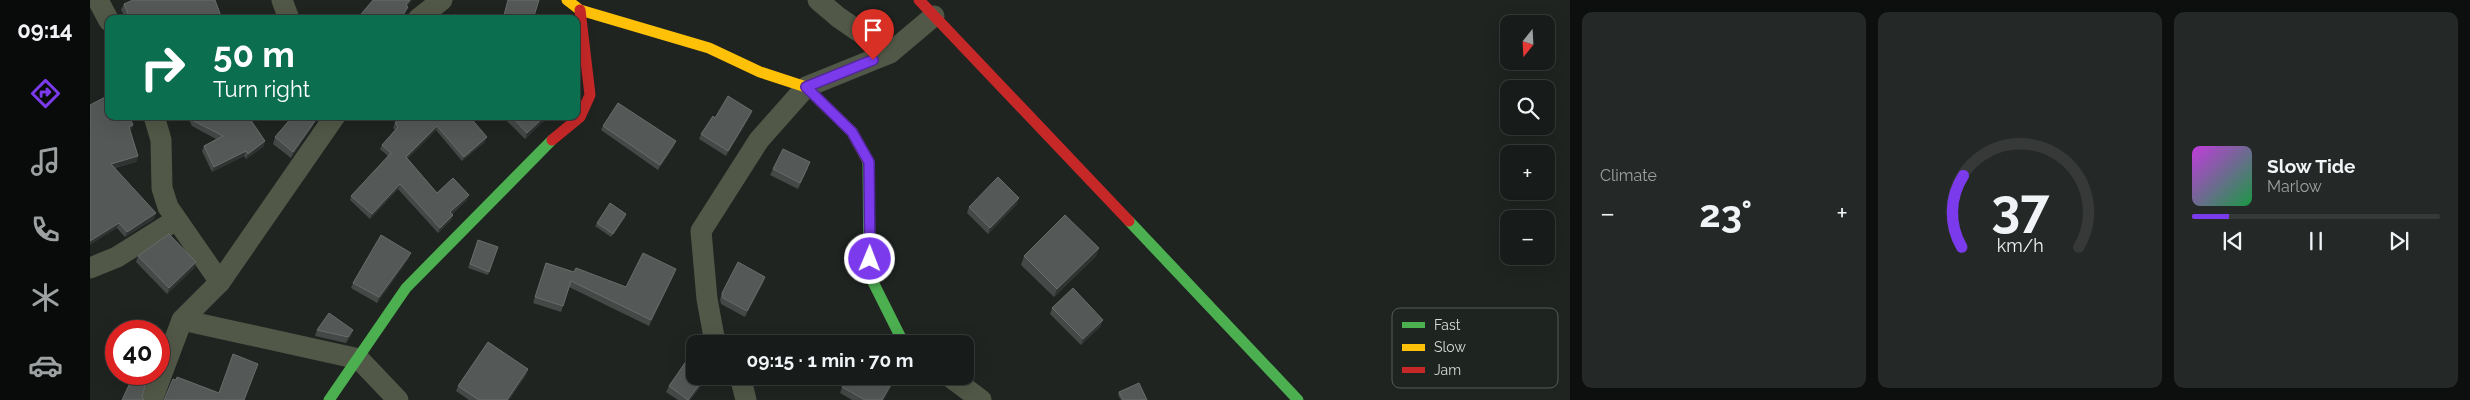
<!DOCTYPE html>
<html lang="en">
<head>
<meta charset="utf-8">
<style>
	:root { --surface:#171b19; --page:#242826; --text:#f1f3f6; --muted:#9ea1a2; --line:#363938; --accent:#7c3aed }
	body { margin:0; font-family:Raleway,sans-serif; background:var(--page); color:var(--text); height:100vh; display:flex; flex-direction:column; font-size:19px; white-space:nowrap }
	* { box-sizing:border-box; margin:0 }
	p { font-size:16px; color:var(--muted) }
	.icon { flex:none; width:28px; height:28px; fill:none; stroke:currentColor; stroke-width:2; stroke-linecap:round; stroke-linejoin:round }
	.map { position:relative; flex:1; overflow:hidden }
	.sheet { display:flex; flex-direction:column; gap:12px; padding:12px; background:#0d0f0e; width:900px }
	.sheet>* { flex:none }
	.banner { position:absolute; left:15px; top:15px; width:475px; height:105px; border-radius:10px; box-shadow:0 5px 20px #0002,0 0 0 1px var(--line); background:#0b6e4f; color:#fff; overflow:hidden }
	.needle { width:32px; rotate:198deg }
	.fabs { position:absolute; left:1410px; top:15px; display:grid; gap:10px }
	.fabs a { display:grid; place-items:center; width:55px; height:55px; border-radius:10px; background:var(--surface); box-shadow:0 5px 20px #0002,0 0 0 1px var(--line); font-size:25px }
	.speed { position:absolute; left:15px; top:320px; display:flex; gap:10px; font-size:25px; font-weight:700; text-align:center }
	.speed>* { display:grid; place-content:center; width:65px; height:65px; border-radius:50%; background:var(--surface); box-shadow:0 5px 20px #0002,0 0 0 1px var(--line); line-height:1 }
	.speed .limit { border:8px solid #d22; background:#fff; color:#111 }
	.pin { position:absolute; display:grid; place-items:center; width:42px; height:42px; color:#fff; margin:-51px -21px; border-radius:50% 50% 50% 0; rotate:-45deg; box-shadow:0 0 5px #0007 }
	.pin .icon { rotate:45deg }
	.me { position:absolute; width:55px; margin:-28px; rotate:1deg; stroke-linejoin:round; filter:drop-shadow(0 0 4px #0008) }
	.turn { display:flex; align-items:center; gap:18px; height:105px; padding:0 25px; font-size:22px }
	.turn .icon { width:65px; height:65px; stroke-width:2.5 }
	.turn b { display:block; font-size:35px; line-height:42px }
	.big { font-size:38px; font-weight:700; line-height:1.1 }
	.sheet .tile { flex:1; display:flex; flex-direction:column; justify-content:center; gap:8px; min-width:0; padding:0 18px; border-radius:10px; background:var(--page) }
	.sheet .dial { align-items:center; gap:0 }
	.dial svg { height:130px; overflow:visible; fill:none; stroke:var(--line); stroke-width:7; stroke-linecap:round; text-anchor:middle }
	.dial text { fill:var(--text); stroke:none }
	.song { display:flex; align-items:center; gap:15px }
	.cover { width:60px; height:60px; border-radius:8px; background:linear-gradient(135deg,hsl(290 70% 55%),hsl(140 70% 35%)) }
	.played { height:5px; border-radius:2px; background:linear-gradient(90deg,var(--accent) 15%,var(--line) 15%) }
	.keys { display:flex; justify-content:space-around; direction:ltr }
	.heat { display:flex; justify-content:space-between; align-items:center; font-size:28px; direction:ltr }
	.sheet .tiles { flex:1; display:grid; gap:12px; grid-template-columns:repeat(3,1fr) }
	.trip { position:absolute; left:596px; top:335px; width:288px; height:50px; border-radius:10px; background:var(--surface); box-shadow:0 5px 20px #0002,0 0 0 1px var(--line); font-weight:700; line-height:50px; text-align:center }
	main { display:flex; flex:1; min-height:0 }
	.menu { display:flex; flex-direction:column; width:90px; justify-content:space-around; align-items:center; background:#090b0a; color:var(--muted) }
	.menu .icon { width:35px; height:35px }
	.menu .current { color:var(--accent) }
	.menu b { font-size:22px; color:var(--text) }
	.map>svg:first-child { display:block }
</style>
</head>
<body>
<main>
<nav class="menu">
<b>09:14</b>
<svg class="icon current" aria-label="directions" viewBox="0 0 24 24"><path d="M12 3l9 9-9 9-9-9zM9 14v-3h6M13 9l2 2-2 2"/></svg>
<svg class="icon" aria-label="music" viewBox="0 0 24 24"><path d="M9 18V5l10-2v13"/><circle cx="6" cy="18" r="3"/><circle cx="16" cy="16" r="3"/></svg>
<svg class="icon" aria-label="phone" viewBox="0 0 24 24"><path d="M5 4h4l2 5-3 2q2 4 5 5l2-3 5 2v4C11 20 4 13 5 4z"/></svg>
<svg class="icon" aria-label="climate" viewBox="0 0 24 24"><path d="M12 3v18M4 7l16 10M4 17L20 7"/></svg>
<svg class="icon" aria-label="car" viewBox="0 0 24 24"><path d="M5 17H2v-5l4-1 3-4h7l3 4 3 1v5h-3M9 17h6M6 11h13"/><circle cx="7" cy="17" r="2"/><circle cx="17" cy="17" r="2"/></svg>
</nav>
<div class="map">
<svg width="1480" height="400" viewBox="0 0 1480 400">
	<rect width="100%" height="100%" fill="#1f2421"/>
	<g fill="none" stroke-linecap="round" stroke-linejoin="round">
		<g stroke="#525847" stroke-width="21">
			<polyline points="8,0 19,21"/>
			<polyline points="192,0 199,19"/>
			<polyline points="728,0 748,17 800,53"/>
			<polyline points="328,19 352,0"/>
			<polyline points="64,116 71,140 72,188 78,207 130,282"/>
			<polyline points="0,268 27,257 86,220"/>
			<polyline points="92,320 269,359 308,400"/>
			<polyline points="629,344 624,337 617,299 611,231 669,140 716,87 800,53 844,16"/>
			<polyline points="650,376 656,400"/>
			<polyline points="859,376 891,400"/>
			<polyline points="62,400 92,320 130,282 245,116"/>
		</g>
		<g stroke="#4caf50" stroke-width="11">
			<polyline points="778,161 779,274 814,344"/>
			<polyline points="1039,221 1208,400"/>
			<polyline points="239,400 316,288 462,140"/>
		</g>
		<polyline stroke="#ffc107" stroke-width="11" points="477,0 490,10 619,48 670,72 716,87 762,132 778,161"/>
		<g stroke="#c62828" stroke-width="11">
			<polyline points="829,0 1039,221"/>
			<polyline points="462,140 490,117 500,95 490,10"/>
		</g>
	</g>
	<g fill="#444847">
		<polygon points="34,4 132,19 36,19 31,10"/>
		<polygon points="0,105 43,125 41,130 40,131 48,156 46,162 25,168 64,219 35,237 27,228"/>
		<polygon points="662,111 660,116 636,156 609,139 611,134"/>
		<polygon points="97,116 158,116 175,141 173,147 156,159 154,156 122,172 112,151 114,146 126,139 102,126"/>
		<polygon points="379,116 395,142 372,161 346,130 317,159 347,193 377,200 362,214 363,215 361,220 348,233 308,189 280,219 260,200 261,196 298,156 290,149 292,145 305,130 303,128 305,123"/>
		<polygon points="419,116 459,116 435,139 417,121"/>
		<polygon points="225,121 222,127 201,158 183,144 185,137"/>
		<polygon points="513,126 584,146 568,170 511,130"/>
		<polygon points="718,168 708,189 680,175 683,169"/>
		<polygon points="927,204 898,234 877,213 879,207"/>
		<polygon points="535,218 521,237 505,226 507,223"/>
		<polygon points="388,240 408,247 398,275 378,268"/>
		<polygon points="1009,248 1006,256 964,297 931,265 934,256"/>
		<polygon points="48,256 106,262 104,268 77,294 46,262"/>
		<polygon points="319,258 287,303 261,288 263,283"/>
		<polygon points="456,263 484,272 536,287 586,269 584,275 559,326 479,287 471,312 443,303"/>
		<polygon points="675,277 673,283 655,317 631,304 630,299 632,293"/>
		<polygon points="962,308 1011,326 991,345 960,314"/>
		<polygon points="227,330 261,336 256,343 225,336"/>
		<polygon points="438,369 436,375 419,400 379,400 366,391 368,386"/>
		<polygon points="605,376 616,376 615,381 600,400 588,400 576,392 579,386"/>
		<polygon points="752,387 794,400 762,400 750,393"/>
		<polygon points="1029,392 1057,400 1031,400 1028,395"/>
	</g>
	<g fill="#2f3331">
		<polygon points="320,0 322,0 314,11 316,5"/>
		<polygon points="318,7 316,13 312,19 310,19"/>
		<polygon points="662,111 660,116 636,156 638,151"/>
		<polygon points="79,116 88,116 78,120"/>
		<polygon points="455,116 459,116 435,139 437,133"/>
		<polygon points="225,121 222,127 201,158 203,152"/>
		<polygon points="43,125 41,130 37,132 39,127"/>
		<polygon points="347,126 346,130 314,162 316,157"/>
		<polygon points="397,137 395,142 372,161 374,157"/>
		<polygon points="175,141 173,147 156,159 158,154"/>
		<polygon points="586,141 584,146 568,170 570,165"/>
		<polygon points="156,151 154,156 122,172 124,167"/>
		<polygon points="48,156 46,162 19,169 21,164"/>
		<polygon points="310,184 308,189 280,219 282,214"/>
		<polygon points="379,195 377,200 358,217 360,212"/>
		<polygon points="929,198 927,204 898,234 900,228"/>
		<polygon points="66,213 64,219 35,237 37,232"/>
		<polygon points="536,214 535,218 521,237 523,234"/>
		<polygon points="363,215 361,220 348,233 350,228"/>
		<polygon points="29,223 27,228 0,245 0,241"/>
		<polygon points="1009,248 1006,256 964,297 967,289"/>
		<polygon points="321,253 319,258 287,303 289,297"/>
		<polygon points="106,262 104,268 77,294 79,288"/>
		<polygon points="586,269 584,275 559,326 561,320"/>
		<polygon points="675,277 673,283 655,317 657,311"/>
		<polygon points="1013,320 1011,326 991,345 993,339"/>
		<polygon points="263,330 261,336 256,343 258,337"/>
		<polygon points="438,369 436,375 419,400 417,400"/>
		<polygon points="616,376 615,381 600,400 598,400"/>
		<polygon points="806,376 807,376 794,400 792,400"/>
	</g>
	<g fill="#545857" stroke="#686c6b">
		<polygon points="43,0 125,0 132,19 40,19 34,4"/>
		<polygon points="283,0 320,0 316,5 318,7 310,19 267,19"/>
		<polygon points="418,0 449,0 443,19 413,19"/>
		<polygon points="19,95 19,116 39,116 43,125 39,127 48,156 21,164 66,213 37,232 29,223 0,241 0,105"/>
		<polygon points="638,96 662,111 638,151 611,134 623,116 625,118"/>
		<polygon points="528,103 586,141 570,165 513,126"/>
		<polygon points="102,116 158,116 175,141 158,154 156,151 124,167 114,146 133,136 104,121"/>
		<polygon points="203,116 219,116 225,121 203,152 185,137"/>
		<polygon points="310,116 379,116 397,137 374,157 347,126 316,157 347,193 363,178 379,195 360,212 363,215 350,228 310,184 282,214 261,196 301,153 292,145 308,127 305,123"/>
		<polygon points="421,116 455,116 437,133"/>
		<polygon points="693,149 720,162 710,183 683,169"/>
		<polygon points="908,177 929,198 900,228 879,207"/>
		<polygon points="520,203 536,214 523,234 507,223"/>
		<polygon points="975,215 1009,248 967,289 934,256"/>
		<polygon points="79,234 106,262 79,288 48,256"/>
		<polygon points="291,235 321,253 289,297 263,283"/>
		<polygon points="388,240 408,247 399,272 380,264"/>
		<polygon points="553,253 586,269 561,320 481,281 473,306 445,297 456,263 484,272 486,268 536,287"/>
		<polygon points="648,262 675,277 657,311 633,298 632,293"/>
		<polygon points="983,288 1013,320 993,339 962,308"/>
		<polygon points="239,313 263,330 258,337 227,330"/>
		<polygon points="398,342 438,369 417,400 389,400 368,386"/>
		<polygon points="143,354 168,364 154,400 74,400 83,379 86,380 87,377 129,393"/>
		<polygon points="597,360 605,366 605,376 616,376 598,400 579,386"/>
		<polygon points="44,374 59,374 52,397 54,400 32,400"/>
		<polygon points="759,376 806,376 792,400 775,400 752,387"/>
		<polygon points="1049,383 1057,400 1033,400 1029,392"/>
	</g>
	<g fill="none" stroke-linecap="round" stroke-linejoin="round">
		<g stroke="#51269a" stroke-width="12">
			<polyline id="route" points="780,259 779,162 762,132 716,87 783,60"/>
		</g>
		<use href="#route" stroke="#7c3aed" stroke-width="9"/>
	</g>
	<rect x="1302" y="308" width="166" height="80" rx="8" fill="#1e2520" stroke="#555c57" stroke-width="1"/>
	<rect x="1312" y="322" width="23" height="6" fill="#4caf50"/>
	<rect x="1312" y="344" width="23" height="7" fill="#ffc107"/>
	<rect x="1312" y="367" width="23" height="6" fill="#c62828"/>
	<g font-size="14" fill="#d6dbd8">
		<text x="1344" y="330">Fast</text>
		<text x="1344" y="352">Slow</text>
		<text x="1344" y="375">Jam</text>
	</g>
</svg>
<div class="fabs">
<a><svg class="needle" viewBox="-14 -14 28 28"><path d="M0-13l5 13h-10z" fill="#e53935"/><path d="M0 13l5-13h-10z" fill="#9ea1a2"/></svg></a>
<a><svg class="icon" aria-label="search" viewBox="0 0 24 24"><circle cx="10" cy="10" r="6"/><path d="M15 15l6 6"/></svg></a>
<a>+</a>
<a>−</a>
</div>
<div class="speed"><div class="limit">40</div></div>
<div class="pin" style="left:783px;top:60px;background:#d93025"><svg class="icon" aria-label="arrive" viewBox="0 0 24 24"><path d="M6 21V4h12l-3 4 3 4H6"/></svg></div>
<svg class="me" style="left:780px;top:259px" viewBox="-20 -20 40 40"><circle r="17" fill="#7c3aed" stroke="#fff" stroke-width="3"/><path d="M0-11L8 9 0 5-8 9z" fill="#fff"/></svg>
<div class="trip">09:15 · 1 min · 70 m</div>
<div class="banner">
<div class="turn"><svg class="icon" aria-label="right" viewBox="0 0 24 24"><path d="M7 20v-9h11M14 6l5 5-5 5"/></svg><div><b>50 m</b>Turn right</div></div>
</div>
</div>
<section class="sheet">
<div class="tiles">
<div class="tile"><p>Climate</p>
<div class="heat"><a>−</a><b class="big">23°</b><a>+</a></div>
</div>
<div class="tile dial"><svg viewBox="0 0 100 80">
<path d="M14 69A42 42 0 1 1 86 69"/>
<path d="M14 69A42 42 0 0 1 15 25" stroke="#7c3aed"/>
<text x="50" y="56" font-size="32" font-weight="700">37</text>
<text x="50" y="72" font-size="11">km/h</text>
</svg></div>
<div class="tile">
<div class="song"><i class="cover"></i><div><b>Slow Tide</b><p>Marlow</p></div></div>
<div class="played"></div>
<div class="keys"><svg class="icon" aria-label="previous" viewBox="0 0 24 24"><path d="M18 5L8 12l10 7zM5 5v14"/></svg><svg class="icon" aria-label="pause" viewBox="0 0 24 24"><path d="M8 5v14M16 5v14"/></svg><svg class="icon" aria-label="next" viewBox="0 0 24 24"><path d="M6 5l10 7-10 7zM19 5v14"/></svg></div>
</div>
</div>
</section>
</main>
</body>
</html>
